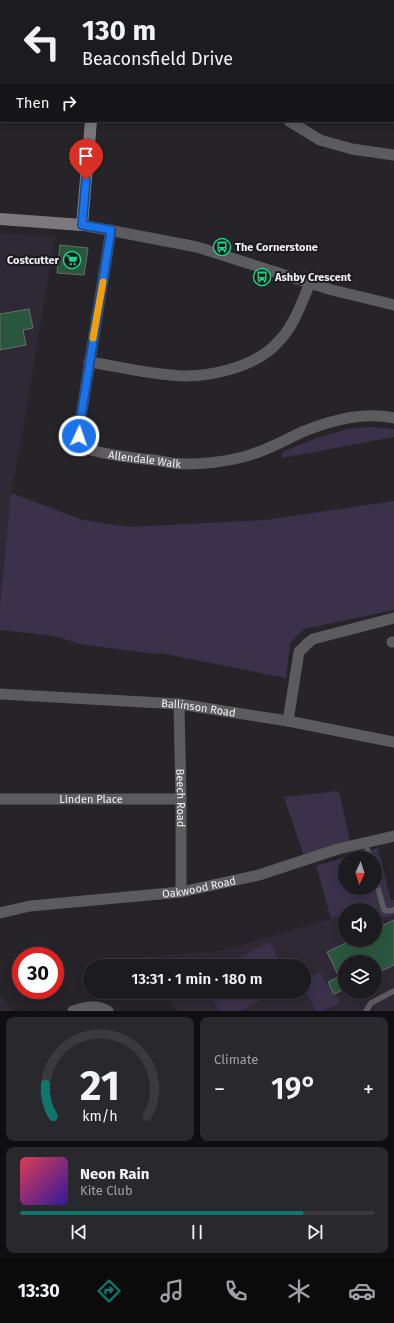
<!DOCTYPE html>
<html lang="en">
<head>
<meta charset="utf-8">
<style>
	:root { --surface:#1c1b1f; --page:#29282c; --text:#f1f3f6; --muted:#a0a1a4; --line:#3a393d; --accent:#0f766e }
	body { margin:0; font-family:"Fira Sans",sans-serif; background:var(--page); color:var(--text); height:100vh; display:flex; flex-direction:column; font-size:15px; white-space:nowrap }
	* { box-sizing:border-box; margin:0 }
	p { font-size:13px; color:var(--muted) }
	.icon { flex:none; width:22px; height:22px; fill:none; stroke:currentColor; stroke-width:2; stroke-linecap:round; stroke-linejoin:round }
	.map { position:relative; height:1011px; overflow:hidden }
	.sheet { display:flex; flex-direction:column; gap:6px; padding:6px; background:#0f0f11; flex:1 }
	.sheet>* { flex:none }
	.banner { position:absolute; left:0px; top:0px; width:394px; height:122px; box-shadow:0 2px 10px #0003,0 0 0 1px var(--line); background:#1c1b1f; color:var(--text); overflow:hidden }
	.needle { width:26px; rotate:183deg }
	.buttons { position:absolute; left:338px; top:851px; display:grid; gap:8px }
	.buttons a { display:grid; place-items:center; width:44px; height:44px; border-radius:50%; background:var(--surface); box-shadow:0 2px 10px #0003,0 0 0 1px var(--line); font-size:20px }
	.speed { position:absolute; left:12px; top:947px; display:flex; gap:8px; font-size:20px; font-weight:700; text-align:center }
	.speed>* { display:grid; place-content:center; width:52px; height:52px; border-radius:50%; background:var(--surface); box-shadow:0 2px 10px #0003,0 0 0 1px var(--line); line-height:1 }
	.speed .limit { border:6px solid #d22; background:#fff; color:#111 }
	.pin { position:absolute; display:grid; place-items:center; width:34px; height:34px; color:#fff; margin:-41px -17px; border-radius:50% 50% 50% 0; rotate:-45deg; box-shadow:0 0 4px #0007 }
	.pin .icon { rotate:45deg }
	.me { position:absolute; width:44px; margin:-22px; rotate:3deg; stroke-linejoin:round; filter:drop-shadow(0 0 3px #0008) }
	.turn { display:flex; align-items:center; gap:14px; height:84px; padding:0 16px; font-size:18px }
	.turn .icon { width:52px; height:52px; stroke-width:2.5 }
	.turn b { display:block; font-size:28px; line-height:34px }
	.then { display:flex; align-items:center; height:38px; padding:0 16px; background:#0003; gap:8px; font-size:15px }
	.big { font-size:30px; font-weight:600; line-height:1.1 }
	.sheet .widget { flex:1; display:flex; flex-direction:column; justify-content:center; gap:6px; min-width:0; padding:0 14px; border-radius:8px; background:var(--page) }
	.sheet .dial { align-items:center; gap:0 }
	.dial svg { height:104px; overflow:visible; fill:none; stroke:var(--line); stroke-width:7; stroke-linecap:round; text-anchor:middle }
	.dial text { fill:var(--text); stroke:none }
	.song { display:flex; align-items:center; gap:12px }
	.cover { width:48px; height:48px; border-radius:6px; background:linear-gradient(135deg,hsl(350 70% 55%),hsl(250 70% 35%)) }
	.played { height:4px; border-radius:2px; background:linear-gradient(90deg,var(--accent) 80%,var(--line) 80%) }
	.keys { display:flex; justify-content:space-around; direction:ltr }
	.heat { display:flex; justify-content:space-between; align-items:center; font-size:22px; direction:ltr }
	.sheet .tiles { flex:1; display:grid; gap:6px; grid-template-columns:1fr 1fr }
	.widget:last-child { grid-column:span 2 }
	.trip { position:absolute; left:83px; top:959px; width:228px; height:40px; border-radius:20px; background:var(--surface); box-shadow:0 2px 10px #0003,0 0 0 1px var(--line); font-weight:600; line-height:40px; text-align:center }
	.tabs { display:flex; height:64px; justify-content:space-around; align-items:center; background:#0b0b0c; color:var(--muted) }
	.tabs .icon { width:28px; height:28px }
	.tabs .selected { color:var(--accent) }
	.tabs b { font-size:18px; color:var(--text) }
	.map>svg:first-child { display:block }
</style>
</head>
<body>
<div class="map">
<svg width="394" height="1011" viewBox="0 0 394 1011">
	<rect width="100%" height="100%" fill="#262429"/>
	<g fill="#2e2934" fill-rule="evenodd">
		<polygon points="0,233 55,236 21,443 11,493 0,605"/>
		<path d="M 345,914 L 345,940 L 375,940 L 375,914 L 377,919 L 394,915 L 394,1011 L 177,1011 L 165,992 L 304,992 L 304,966 L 143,965 L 142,957 L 221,951 ZM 345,962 L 375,962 L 375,992 L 345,992 Z"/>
		<polygon points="0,994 13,1011 0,1011"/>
	</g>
	<g fill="#3c314b" fill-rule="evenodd">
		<polygon points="371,427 394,429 394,437 282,458 282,452 317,438 351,428"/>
		<polygon points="11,493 83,520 129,527 265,520 394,501 394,610 304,629 290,643 286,678 165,654 148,653 80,644 55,636 0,630 0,605"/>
		<polygon points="339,791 350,842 304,856 284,797"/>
		<path d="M 378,848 L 391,901 L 394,900 L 394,915 L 376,920 L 375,910 L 373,906 L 359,910 L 345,910 L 345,914 L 331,918 L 316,866 ZM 345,858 L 375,858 L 375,888 L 345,888 Z"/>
		<polygon points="270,942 282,966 222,966"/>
		<polygon points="320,972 327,986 330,984 340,1003 324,1011 316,1011 304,988 304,980"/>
		<polygon points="209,992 278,992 240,1011 219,1011"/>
	</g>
	<g fill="#2b563e" stroke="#676e6a">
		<polygon points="60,245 88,248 84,275 57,273"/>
		<polygon points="29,309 33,328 23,330 26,345 0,350 0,314"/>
		<polygon points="394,920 394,965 375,974 375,962 345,962 345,989 334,994 328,982 339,977 327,952 352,940 375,940 375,929"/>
	</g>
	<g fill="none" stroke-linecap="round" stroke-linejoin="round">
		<g stroke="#5c5b5e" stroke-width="5.5">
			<polyline points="365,842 370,858"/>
			<polyline points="375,877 384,910 389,911 394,910"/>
			<polyline points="366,1011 371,1003 394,991"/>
		</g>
		<g stroke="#5c5b5e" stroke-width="11">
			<polyline points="309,0 321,1"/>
			<polyline points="247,1 247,0"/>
			<polyline points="0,2 1,2"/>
			<polyline points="393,6 394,6"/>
			<polyline points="393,30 394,30"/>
			<polyline points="289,121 320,140 352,149 394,155"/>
			<polyline points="82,225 197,247 332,290 394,305"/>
			<path id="s1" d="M 111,230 L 79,429 C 79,433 79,439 82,443 C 85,447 91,450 95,451 C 114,456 134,458 153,460 C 162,461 173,464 183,464 C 202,464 224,462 243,457 C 264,452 283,441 302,432 C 331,420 363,411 394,418"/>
			<path d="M 89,362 C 116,366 143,373 171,375 C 205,379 255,368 278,342 C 294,326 301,304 310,283"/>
			<polyline points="392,642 394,642"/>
			<path id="s2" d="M 0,694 L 179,704 L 288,721 L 394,742"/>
			<path id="s3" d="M 179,704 L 181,799 L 181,892"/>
			<polyline points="288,721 299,652 308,643 313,639 394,618"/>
			<path id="s4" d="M 0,799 L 181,799"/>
			<path id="s5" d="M 0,913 L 30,906 L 181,892 L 259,875 L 338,849 L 394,836"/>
			<path d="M 73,1011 C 85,1007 96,1004 108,1011"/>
		</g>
		<g stroke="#7b797e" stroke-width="12">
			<polyline points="104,1 104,0"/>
			<polyline points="0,219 82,225 91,121"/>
		</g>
	</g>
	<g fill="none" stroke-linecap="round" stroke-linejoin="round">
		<g stroke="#114b97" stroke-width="10">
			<polyline id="route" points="79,436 79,429 111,230 82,225 86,180"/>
		</g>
		<use href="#route" stroke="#1a73e8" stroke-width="7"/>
		<polyline stroke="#f59e0b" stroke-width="7" points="93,338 103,282"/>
	</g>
	<defs>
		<g id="bus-ring" transform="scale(0.9)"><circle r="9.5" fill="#1c1a20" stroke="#19d989" stroke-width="1.5"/><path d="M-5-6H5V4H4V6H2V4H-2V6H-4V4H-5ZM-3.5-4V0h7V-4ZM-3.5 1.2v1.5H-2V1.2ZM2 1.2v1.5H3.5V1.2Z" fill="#19d989"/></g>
		<g id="supermarket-ring" transform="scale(0.9)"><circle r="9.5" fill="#1c1a20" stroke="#19d989" stroke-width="1.5"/><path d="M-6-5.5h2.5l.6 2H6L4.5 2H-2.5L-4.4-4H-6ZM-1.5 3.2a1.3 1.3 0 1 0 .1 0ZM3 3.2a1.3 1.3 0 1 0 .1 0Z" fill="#19d989"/></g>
	</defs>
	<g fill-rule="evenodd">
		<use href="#bus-ring" x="222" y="247"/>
		<use href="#supermarket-ring" x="72" y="260"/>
		<use href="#bus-ring" x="262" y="277"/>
	</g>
	<g text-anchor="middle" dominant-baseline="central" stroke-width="4" stroke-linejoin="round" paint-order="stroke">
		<g font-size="11" font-weight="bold" fill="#f0eff3" stroke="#1c1a20" text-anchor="start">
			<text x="235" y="247">The Cornerstone</text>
			<text x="59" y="260" text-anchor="end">Costcutter</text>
			<text x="275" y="277">Ashby Crescent</text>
		</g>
		<g font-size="11" fill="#f0eff3" stroke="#1c1a20">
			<text stroke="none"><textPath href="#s1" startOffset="282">Allendale Walk</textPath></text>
			<text stroke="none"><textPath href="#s2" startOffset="199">Ballinson Road</textPath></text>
			<text stroke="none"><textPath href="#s3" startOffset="94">Beech Road</textPath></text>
			<text stroke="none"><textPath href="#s4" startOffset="91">Linden Place</textPath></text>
			<text stroke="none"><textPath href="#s5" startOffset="201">Oakwood Road</textPath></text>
		</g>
	</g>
</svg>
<div class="buttons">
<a><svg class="needle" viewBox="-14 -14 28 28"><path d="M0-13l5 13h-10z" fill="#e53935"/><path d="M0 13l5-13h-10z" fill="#a0a1a4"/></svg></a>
<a><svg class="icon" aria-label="sound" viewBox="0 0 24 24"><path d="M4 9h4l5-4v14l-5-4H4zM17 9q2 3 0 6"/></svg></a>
<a><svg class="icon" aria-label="layers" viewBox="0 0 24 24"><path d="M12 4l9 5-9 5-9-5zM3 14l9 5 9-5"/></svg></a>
</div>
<div class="speed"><div class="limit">30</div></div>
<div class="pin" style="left:86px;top:180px;background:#d93025"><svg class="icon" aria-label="arrive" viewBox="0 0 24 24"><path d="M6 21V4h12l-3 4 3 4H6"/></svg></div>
<svg class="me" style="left:79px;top:436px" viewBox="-20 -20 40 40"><circle r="17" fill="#1a73e8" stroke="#fff" stroke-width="3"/><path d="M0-11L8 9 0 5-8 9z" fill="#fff"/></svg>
<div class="trip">13:31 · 1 min · 180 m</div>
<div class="banner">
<div class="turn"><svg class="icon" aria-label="left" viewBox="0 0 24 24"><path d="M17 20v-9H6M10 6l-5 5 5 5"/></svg><div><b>130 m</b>Beaconsfield Drive</div></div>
<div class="then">Then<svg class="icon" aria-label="right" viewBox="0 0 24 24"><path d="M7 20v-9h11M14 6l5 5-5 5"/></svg></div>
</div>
</div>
<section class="sheet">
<div class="tiles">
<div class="widget dial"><svg viewBox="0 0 100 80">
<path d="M14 69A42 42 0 1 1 86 69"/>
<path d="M14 69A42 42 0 0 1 8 44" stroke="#0f766e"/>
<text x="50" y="56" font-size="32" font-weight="700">21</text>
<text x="50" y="72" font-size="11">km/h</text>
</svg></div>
<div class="widget"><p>Climate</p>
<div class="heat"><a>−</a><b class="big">19°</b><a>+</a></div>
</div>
<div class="widget">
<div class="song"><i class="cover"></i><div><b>Neon Rain</b><p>Kite Club</p></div></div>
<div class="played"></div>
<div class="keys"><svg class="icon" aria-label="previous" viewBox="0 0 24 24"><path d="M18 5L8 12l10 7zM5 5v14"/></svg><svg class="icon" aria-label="pause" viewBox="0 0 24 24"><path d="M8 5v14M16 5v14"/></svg><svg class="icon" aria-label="next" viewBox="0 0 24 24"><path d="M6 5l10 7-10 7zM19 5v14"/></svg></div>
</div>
</div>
</section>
<nav class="tabs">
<b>13:30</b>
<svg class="icon selected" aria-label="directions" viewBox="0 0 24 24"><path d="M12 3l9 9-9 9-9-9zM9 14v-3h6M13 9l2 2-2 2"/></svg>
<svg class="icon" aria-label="music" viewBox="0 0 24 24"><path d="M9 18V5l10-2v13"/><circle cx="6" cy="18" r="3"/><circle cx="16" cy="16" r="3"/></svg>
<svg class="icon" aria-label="phone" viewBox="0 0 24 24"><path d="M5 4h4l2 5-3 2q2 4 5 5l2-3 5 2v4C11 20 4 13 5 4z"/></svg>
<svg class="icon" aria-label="climate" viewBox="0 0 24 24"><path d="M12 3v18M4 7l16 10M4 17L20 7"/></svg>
<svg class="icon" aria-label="car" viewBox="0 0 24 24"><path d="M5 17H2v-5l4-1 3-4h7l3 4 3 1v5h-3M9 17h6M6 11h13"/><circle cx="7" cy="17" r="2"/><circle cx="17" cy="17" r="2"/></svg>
</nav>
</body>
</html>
